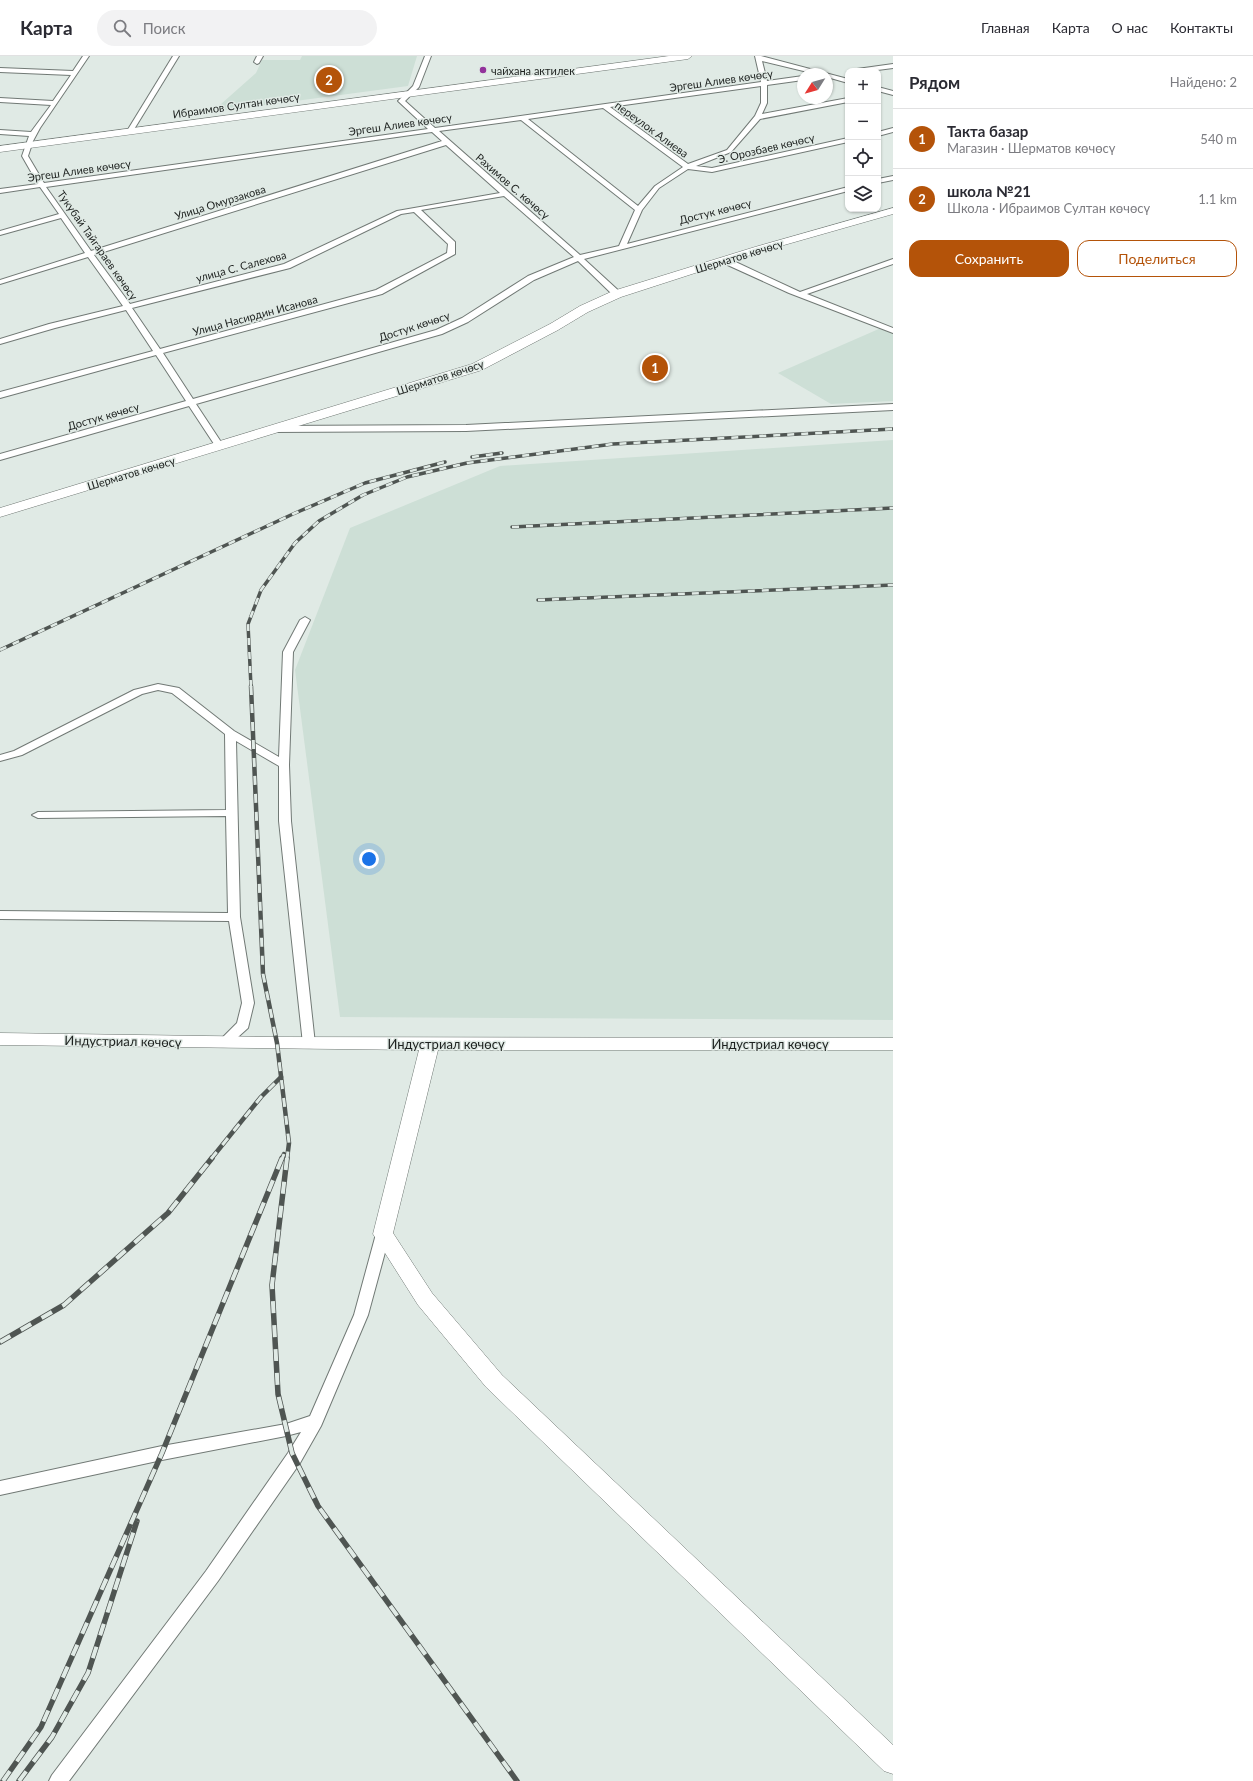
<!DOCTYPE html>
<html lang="ru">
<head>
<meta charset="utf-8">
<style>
	body { margin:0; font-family:Lato,sans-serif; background:#f2f2f3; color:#2b2b33 }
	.controls { position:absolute; right:12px; top:12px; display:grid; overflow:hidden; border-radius:8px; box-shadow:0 1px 3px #0004 }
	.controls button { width:36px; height:36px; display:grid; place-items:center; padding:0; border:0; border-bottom:1px solid #e1e1e2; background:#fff; color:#2b2b33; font:20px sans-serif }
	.compass { position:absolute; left:797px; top:12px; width:36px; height:36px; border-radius:50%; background:#fff; box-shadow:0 1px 3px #0004; rotate:233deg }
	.you { position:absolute; left:369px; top:803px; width:14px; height:14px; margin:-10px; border:3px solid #fff; border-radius:50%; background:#1a73e8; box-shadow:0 0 0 6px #1a73e833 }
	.badge { display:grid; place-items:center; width:26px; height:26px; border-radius:50%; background:#b45309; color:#fff; font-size:13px; font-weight:700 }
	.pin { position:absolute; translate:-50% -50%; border:2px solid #fff; box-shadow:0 1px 4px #0006 }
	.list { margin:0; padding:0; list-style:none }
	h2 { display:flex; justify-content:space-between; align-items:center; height:52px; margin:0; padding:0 16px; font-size:17px }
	h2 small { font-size:13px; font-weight:400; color:#7c7c81 }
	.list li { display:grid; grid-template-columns:26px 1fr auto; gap:12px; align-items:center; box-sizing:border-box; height:60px; padding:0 16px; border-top:1px solid #e1e1e2 }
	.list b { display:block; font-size:15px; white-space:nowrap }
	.list p { margin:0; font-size:13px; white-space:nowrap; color:#7c7c81 }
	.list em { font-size:13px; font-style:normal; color:#7c7c81 }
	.actions { display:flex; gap:8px; padding:12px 16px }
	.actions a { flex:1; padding:9px 0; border:1px solid #b45309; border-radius:12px; text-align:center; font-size:14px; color:#b45309 }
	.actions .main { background:#b45309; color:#fff }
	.icon { flex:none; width:22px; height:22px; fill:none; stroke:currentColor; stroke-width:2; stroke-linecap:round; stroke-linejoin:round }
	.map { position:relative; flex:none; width:893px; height:1725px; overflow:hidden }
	header { display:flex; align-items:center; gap:24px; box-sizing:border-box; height:56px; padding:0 20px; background:#fff; border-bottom:1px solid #e1e1e2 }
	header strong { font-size:19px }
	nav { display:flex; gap:22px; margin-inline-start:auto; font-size:14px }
	.search { width:280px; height:36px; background:#f2f2f3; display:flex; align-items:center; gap:10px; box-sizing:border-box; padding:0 14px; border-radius:22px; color:#7c7c81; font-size:15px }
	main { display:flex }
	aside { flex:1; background:#fff }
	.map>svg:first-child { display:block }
</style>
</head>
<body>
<header>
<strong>Карта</strong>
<div class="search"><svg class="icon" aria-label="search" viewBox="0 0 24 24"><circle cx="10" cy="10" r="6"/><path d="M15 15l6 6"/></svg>Поиск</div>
<nav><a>Главная</a><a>Карта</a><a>О нас</a><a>Контакты</a></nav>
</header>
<main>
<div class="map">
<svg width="893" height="1725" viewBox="0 0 893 1725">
	<rect width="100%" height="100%" fill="#e0eae5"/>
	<g fill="#cddfd6">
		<polygon points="302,0 417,0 408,30 212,56 256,17 262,4 300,4"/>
		<polygon points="881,272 893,277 893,345 831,348 778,317"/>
		<polygon points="893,384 893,964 340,961 295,614 350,472 500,410"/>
	</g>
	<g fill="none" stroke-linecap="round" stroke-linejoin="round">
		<g stroke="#717975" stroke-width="2">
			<g id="street">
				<path d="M83 0H89L40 72 33 85 28 100 44 127 428 73 398 45 413 30 425 0H431L419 31 405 45 435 72 761 26 755 0H761L848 23V27L827 21V18H816L762 5 767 25 803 20V24L767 29V47L762 58 848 42V46L760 63 731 96 696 110 712 112 848 82V86L712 116 688 113 659 132 642 154 627 188 848 131V135L584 203 620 236V240H614L578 205 534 224 468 266 442 278 196 348 223 389 222 391H216L189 350 0 404V398L186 345 156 299 0 342V336L153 295 126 254 55 272 0 288V283L49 268 123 250 88 201 0 228V224L85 197 61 162 0 179V175L59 158 40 131 0 137V133L38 128 22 100 29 80 0 78V74L31 76 51 49 0 46V42L53 45 71 19 0 16V12L73 15ZM761 30V47L755 60 727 94 688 108 610 51ZM603 52 683 111 655 130 638 150 528 63ZM521 64 635 154 619 190 580 199 439 75ZM432 76 442 85 91 195 46 131ZM446 89 500 137 397 155 284 208 130 248 94 199ZM504 140 574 201 528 220 462 262 436 274 193 343 163 297 382 238 455 198V186L421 154ZM414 156 448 188 447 197 376 234 160 293 132 252 290 212 401 158Z"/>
				<polygon points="173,0 179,0 133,75 128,76 127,75"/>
				<polygon points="257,0 263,0 259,7 257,8 254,6"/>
				<polygon points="893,8 893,12 870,15 854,15 857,13"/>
				<polygon points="878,31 893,35 893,39 878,35"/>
				<polygon points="893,72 893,76 878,80 878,76"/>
				<polygon points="893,120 893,124 878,127 878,123"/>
				<polygon points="721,202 727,202 800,236 893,203 893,208 807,238 893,272 893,277 789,237 721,206"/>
				<polygon points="893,348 893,354 466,375 273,376 269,373 273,370 466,369"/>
				<polygon points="305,561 310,564 293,596 289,709 291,765 315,988 314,991 309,992 304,991 303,988 279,765 279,710 236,685 240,861 254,947 248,972 228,990 223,991 218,990 217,987 237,967 242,947 229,865 0,863 0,855 228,857 226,760 38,762 32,759 38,756 226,754 225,678 172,637 158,634 142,638 22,699 0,705 0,699 14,695 134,634 158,628 179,632 234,675 279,701 283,596 300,564"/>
				<polygon points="383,1173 388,1174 390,1178 368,1259 321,1370 300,1407 218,1525 69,1725 49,1725 52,1719 206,1515 288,1397 301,1376 286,1380 162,1404 0,1439 0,1425 162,1390 286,1368 310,1360 354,1259 376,1178 378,1174"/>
			</g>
		</g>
		<g stroke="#717975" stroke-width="1">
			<g id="secondary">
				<polygon points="669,0 692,0 688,3 0,96 0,90"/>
				<polygon points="0,977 277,981 893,982 893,994 438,994 393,1177 432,1237 502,1319 893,1689 893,1718 884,1715 486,1331 418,1249 373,1178 419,994 0,989"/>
			</g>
		</g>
		<g stroke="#717975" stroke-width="1">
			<polygon id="primary" points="893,152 893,158 763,195 621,241 588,256 558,274 482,314 0,461 0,452 472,308 550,268 580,250 613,235 755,191"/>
		</g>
		<use href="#street" fill="#fff" fill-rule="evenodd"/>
		<use href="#secondary" fill="#fff" fill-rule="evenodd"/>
		<use href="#primary" fill="#fff" fill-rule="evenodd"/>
		<g stroke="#4f5552" stroke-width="3.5">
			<g id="rail-far2">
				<polyline points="472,401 502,397"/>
				<polyline points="512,471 893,452"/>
				<polyline points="538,544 893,529"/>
				<polyline points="0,594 293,458 365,427 445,406"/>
				<polyline points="251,631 248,568 261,534 295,487 319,465 363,439 407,421 467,407 613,388 893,373"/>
			</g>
		</g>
		<g stroke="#4f5552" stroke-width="4.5">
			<g id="rail-far1">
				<polyline points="251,630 263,918 277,987 289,1087 287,1103"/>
				<polyline points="211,1103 261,1041 281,1021"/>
				<polyline points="282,1103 284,1098"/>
			</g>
		</g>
		<g stroke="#4f5552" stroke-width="5.5">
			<g id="rail">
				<polyline points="287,1102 272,1229 278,1338 292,1397 318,1450 517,1725"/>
				<polyline points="0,1286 64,1249 168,1157 212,1102"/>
				<polyline points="3,1725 41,1671 162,1397 282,1102"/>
				<polyline points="19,1725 52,1681 88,1617 137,1465"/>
			</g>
		</g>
		<use href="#rail-far2" stroke="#e0eae5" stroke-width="2.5" stroke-dasharray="7" stroke-linecap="butt"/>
		<use href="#rail-far1" stroke="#e0eae5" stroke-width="3" stroke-dasharray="9" stroke-linecap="butt"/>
		<use href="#rail" stroke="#e0eae5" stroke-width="4" stroke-dasharray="12" stroke-linecap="butt"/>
	</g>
	<circle fill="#92329b" stroke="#e0eae5" stroke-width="1.5" cx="483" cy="14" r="4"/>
	<g text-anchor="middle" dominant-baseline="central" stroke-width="3" stroke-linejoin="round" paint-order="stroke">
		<g font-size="11" fill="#1d211f" stroke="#e0eae5" text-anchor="start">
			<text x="491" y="14">чайхана актилек</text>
		</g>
		<g font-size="11" fill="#1d211f" stroke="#e0eae5">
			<text transform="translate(721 24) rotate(-8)">Эргеш Алиев көчөсү</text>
			<text transform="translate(236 49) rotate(-8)">Ибраимов Султан көчөсү</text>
			<text transform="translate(400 68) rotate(-8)">Эргеш Алиев көчөсү</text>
			<text transform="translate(652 73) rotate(36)">переулок Алиева</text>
			<text transform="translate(766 92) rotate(-13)">Э. Орозбаев көчөсү</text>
			<text transform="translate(79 114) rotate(-8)">Эргеш Алиев көчөсү</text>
			<text transform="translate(513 130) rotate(41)">Рахимов С. көчөсү</text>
			<text transform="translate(220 146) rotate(-17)">Улица Омурзакова</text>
			<text transform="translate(715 155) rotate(-14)">Достук көчөсү</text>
			<text transform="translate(98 189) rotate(55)">Тукубай Тайгараев көчөсү</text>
			<text transform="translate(739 200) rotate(-17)">Шерматов көчөсү</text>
			<text transform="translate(241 210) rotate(-15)">улица С. Салехова</text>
			<text transform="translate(255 259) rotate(-15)">Улица Насирдин Исанова</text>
			<text transform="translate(414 270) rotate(-18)">Достук көчөсү</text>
			<text transform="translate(440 321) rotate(-18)">Шерматов көчөсү</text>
			<text transform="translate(103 360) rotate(-16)">Достук көчөсү</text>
			<text transform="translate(131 417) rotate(-17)">Шерматов көчөсү</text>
		</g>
		<g font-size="13" fill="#1d211f" stroke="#e0eae5">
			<text transform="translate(123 985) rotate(1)">Индустриал көчөсү</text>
			<text x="446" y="988">Индустриал көчөсү</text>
			<text x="770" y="988">Индустриал көчөсү</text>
		</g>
	</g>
</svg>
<div class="controls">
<button>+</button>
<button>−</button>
<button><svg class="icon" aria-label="locate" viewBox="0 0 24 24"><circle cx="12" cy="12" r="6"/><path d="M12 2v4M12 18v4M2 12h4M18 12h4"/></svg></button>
<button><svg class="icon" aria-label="layers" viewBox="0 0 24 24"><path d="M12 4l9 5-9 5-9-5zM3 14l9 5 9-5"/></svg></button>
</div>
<svg class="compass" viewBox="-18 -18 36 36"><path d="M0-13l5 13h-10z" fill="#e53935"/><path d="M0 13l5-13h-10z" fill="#7c7c81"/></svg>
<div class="you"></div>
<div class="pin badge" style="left:655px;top:312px">1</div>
<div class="pin badge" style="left:329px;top:24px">2</div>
</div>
<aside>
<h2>Рядом<small>Найдено: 2</small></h2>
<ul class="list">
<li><span class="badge">1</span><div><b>Такта базар</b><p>Магазин · Шерматов көчөсү</p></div><em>540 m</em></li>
<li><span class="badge">2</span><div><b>школа №21</b><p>Школа · Ибраимов Султан көчөсү</p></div><em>1.1 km</em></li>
</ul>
<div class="actions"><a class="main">Сохранить</a><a>Поделиться</a></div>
</aside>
</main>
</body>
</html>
